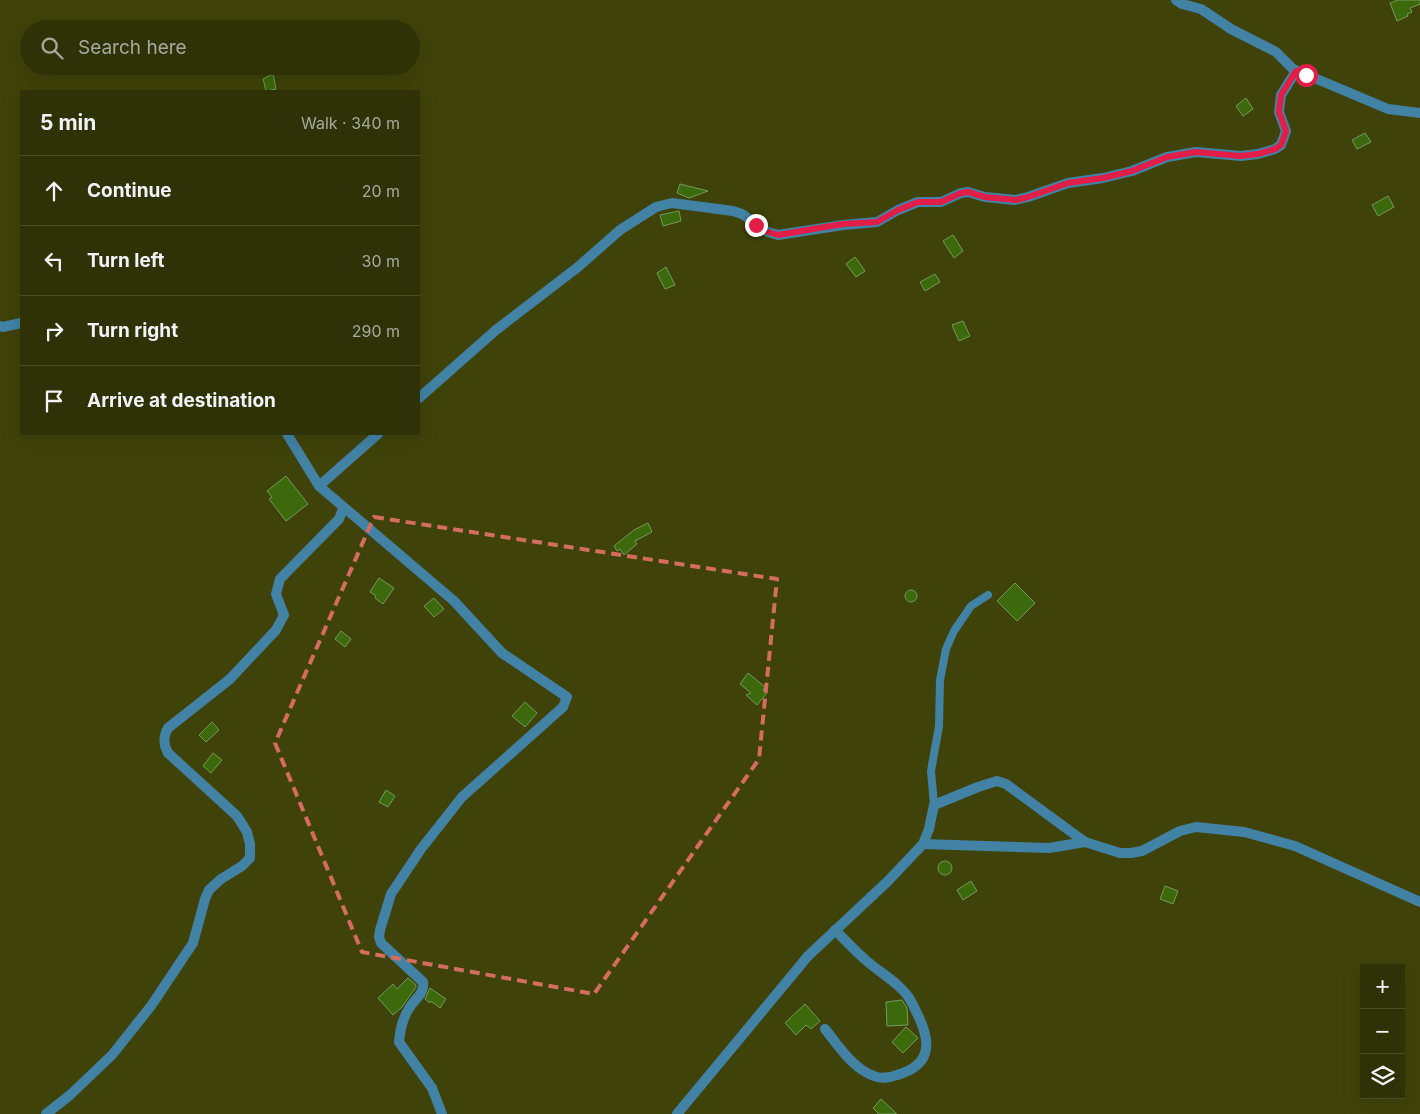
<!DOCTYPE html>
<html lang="en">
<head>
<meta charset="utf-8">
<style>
	body { margin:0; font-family:Inter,sans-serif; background:#373a11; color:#f1f3f6 }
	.controls { position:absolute; right:15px; bottom:15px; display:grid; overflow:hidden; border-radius:0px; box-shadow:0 5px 20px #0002 }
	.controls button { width:45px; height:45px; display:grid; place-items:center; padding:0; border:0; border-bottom:1px solid #4a4d28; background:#2f3207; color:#f1f3f6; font:25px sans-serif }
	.stop { position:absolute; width:15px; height:15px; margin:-11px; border:4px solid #e11d48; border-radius:50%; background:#fff }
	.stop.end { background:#e11d48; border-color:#fff; box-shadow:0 1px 5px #0008 }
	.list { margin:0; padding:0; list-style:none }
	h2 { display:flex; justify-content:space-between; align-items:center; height:65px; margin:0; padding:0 20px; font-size:21px }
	h2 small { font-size:16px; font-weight:400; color:#a7aa9b }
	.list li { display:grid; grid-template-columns:32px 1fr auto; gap:15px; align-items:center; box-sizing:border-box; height:70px; padding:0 20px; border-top:1px solid #4a4d28 }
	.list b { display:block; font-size:19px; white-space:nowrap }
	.list em { font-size:16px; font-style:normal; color:#a7aa9b }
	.icon { flex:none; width:28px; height:28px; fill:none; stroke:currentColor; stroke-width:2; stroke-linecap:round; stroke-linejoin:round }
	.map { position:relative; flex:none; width:1420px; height:1114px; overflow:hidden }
	.search { position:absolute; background:#2f3207; box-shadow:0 5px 20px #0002; left:20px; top:20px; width:400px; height:55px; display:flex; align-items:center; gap:12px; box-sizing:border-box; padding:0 18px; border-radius:28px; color:#a7aa9b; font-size:19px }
	.panel { position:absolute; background:#2f3207; box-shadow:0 5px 20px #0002; left:20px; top:90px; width:400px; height:345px; border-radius:0px }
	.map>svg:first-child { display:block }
</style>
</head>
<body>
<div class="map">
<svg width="1420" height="1114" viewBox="0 0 1420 1114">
	<rect width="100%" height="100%" fill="#3f4309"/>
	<g fill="#3b690c" stroke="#759a5d">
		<polygon points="1398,0 1420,0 1420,4 1410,8 1412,12 1407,14 1408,16 1397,21 1390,3"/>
		<polygon points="273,74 276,89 266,91 263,79"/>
		<polygon points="1246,98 1253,109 1243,116 1236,106"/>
		<polygon points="1365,133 1371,142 1357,149 1352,140"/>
		<polygon points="680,184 708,191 689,198 677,193"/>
		<polygon points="1388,196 1394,207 1378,216 1372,205"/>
		<polygon points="679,211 681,221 663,226 660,215"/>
		<polygon points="953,235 963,251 954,258 943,241"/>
		<polygon points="855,257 865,271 856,277 846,264"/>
		<polygon points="666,267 675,285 665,289 657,273"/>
		<polygon points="935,274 940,282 925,291 920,282"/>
		<polygon points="963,321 970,336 959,341 952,325"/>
		<polygon points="286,476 308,504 286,521 269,499 272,497 267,491"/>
		<polygon points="648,523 652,532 635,541 637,544 624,555 620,549 617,551 614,546 634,530"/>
		<polygon points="379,578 394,588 383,604 375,598 376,596 370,592"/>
		<polygon points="1015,583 1035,603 1017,621 997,601"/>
		<circle cx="911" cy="596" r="6"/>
		<polygon points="434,598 444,609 434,617 424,606"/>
		<polygon points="341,631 351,639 345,647 335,639"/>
		<polygon points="748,673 765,687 763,690 767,693 757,705 746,695 751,693 740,684"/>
		<polygon points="525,702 537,713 525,727 512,716"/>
		<polygon points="212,722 219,730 206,742 199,735"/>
		<polygon points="213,753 222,760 211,773 203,766"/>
		<polygon points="386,790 395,796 388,807 379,802"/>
		<circle cx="945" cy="868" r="7"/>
		<polygon points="971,881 977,891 963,900 957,890"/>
		<polygon points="1165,886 1178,891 1173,904 1160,899"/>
		<polygon points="408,978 416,985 416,987 402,1007 393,1015 378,998 393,984 397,989"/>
		<polygon points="430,988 446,999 440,1008 431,1001 430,1003 425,999"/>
		<polygon points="902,1000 907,1008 908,1025 887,1026 886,1002"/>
		<polygon points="805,1004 820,1021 811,1029 806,1025 796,1035 785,1023"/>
		<polygon points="906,1027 918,1038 903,1053 892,1042"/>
		<polygon points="881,1099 897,1114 879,1114 873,1108"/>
	</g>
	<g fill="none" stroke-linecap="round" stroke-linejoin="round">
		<polyline stroke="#4283a5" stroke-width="8" points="934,805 931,771 939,726 940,680 946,649 954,631 971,606 988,595"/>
		<g stroke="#4283a5" stroke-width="10">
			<polyline points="1176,0 1182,4 1201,9 1231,29 1276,52 1293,69 1388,109 1420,113"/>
			<polyline points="0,326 3,327 21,323"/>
			<polyline points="419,398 496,330 578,267 620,230 656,207 672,203 733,211 742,214 768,232 778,235 843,225 877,222 898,210 918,202 941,202 961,193 968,192 985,197 1015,200 1028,197 1068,183 1103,178 1132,171 1167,157 1196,152 1241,156 1258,154 1275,149 1281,145 1286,131 1279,112 1281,95 1296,71"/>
			<path d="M287 434 319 486 454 601 502 653 567 697 563 707 462 797 421 849 391 894 380 930 379 937 381 943 423 982C425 993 415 999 410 1007 403 1017 400 1030 399 1042L432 1088 442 1114"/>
			<polyline points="319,486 378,434"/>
			<polyline points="923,844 1049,848 1085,842"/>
			<path d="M825 1029C838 1045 853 1069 874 1076 883 1080 894 1076 903 1073 940 1059 925 1029 912 1003 904 986 882 974 868 962 856 952 846 941 835 930"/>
			<path d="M46 1114 70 1095 112 1055 151 1006 193 943 205 899 209 890 221 879 242 866 250 858V844L247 832 237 816 168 753C163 744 163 737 168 728L230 679 276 630 284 615 276 594 280 579 339 519 343 509"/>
			<polyline points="677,1114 808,956 888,881 923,844 929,829 934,805 978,787 997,781 1006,784 1085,842 1120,853 1131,853 1142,851 1180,831 1196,827 1244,832 1295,846 1420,902"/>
		</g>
	</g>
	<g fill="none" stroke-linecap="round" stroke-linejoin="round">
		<polyline stroke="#e11d48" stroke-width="6" points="756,225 768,232 778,235 843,224 877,222 898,210 918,202 941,202 961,193 968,192 985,197 1016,200 1028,197 1068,183 1103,178 1132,171 1167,157 1196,152 1240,156 1258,154 1275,149 1281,145 1286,131 1279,112 1281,95 1296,71 1306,75"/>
	</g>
	<path fill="none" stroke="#d46d5f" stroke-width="4" stroke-dasharray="10 6" stroke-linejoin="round" d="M374 517 777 579 759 759 594 994 362 952 275 743Z"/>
</svg>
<div class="controls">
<button>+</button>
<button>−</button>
<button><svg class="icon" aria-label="layers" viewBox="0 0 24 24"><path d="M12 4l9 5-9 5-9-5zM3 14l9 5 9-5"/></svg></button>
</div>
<div class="stop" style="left:1306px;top:75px"></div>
<div class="stop end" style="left:756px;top:225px"></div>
<div class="search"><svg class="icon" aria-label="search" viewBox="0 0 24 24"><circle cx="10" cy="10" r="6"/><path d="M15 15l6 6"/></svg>Search here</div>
<section class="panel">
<h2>5 min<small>Walk · 340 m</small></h2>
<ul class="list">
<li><svg class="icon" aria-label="ahead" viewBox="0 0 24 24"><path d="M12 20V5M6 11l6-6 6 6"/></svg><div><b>Continue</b></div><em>20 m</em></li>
<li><svg class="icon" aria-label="left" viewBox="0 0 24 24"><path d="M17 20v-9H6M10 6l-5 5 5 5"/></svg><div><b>Turn left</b></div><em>30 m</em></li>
<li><svg class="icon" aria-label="right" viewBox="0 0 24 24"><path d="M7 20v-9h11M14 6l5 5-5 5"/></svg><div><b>Turn right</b></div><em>290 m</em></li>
<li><svg class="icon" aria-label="arrive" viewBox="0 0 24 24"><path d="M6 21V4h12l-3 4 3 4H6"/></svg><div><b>Arrive at destination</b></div></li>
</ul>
</section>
</div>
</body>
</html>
